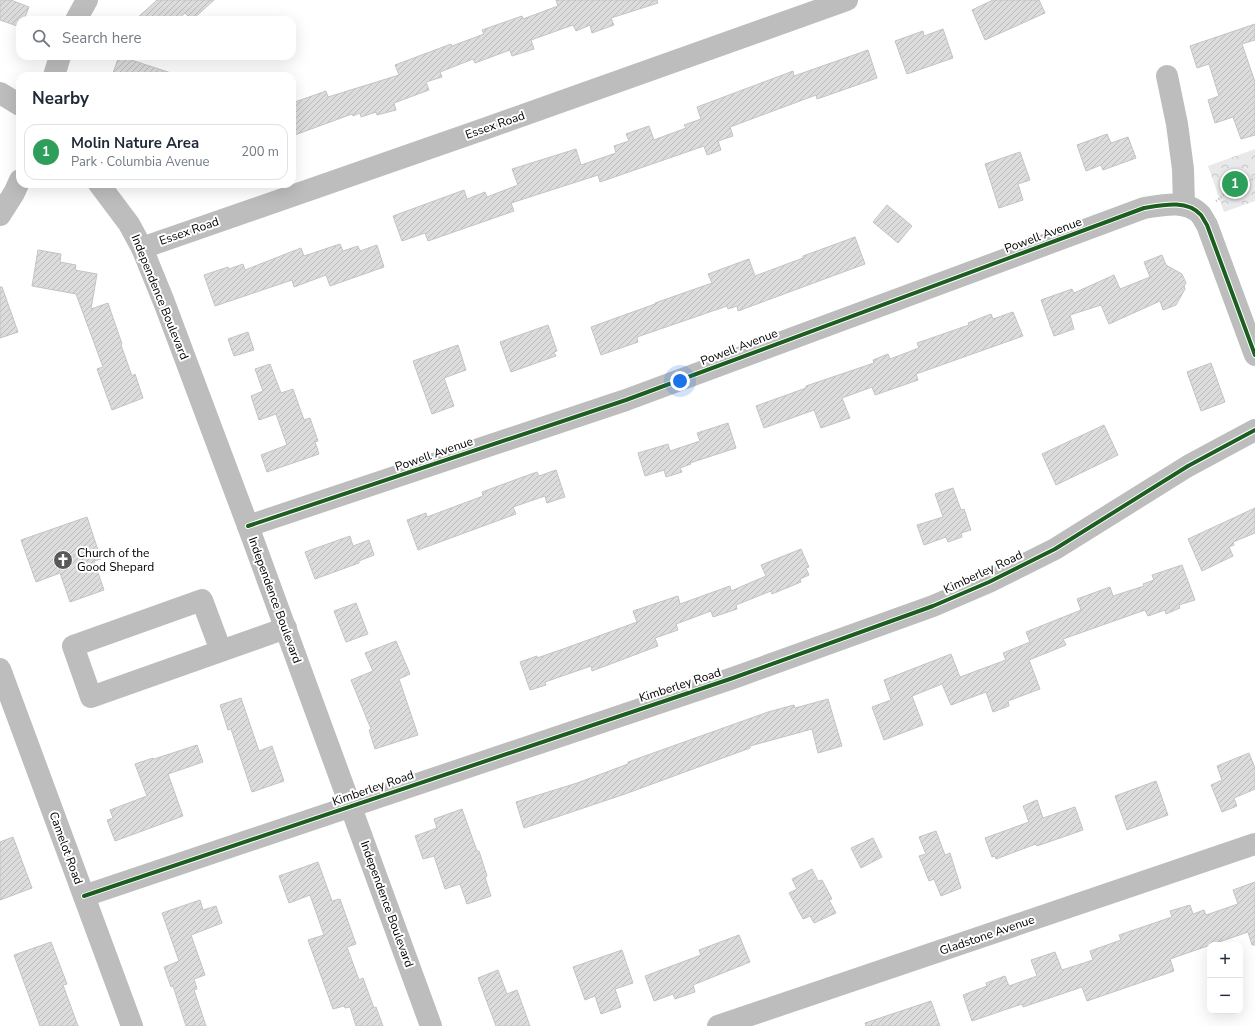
<!DOCTYPE html>
<html lang="en">
<head>
<meta charset="utf-8">
<style>
	body { margin:0; font-family:"Nunito Sans",sans-serif; background:#f2f2f3; color:#1f2937 }
	.controls { position:absolute; right:12px; bottom:12px; display:grid; overflow:hidden; border-radius:8px; box-shadow:0 4px 16px #0002 }
	.controls button { width:36px; height:36px; display:grid; place-items:center; padding:0; border:0; border-bottom:1px solid #e0e1e3; background:#fff; color:#1f2937; font:20px sans-serif }
	.you { position:absolute; left:680px; top:381px; width:14px; height:14px; margin:-10px; border:3px solid #fff; border-radius:50%; background:#1a73e8; box-shadow:0 0 0 6px #1a73e833 }
	.badge { display:grid; place-items:center; width:26px; height:26px; border-radius:50%; background:#d93025; color:#fff; font-size:13px; font-weight:700 }
	.pin { position:absolute; translate:-50% -50%; border:2px solid #fff; box-shadow:0 1px 4px #0006 }
	.list { margin:0; padding:0; list-style:none }
	h2 { display:flex; justify-content:space-between; align-items:center; height:52px; margin:0; padding:0 16px; font-size:17px }
	h2 small { font-size:13px; font-weight:400; color:#747a83 }
	.list li { display:grid; grid-template-columns:26px 1fr auto; gap:12px; align-items:center; box-sizing:border-box; height:56px; margin:0 8px 8px; padding:0 8px; border:1px solid #e0e1e3; border-radius:12px }
	.list b { display:block; font-size:15px; white-space:nowrap }
	.list p { margin:0; font-size:13px; white-space:nowrap; color:#747a83 }
	.list em { font-size:13px; font-style:normal; color:#747a83 }
	.icon { flex:none; width:22px; height:22px; fill:none; stroke:currentColor; stroke-width:2; stroke-linecap:round; stroke-linejoin:round }
	.map { position:relative; flex:none; width:1255px; height:1026px; overflow:hidden }
	.search { position:absolute; background:#fff; box-shadow:0 4px 16px #0002; left:16px; top:16px; width:280px; height:44px; display:flex; align-items:center; gap:10px; box-sizing:border-box; padding:0 14px; border-radius:12px; color:#747a83; font-size:15px }
	.panel { position:absolute; background:#fff; box-shadow:0 4px 16px #0002; left:16px; top:72px; width:280px; height:116px; border-radius:12px }
	.map>svg:first-child { display:block }
</style>
</head>
<body>
<div class="map">
<svg width="1255" height="1026" viewBox="0 0 1255 1026">
	<defs>
		<pattern id="park-crowns" width="20" height="18" patternUnits="userSpaceOnUse"><rect width="20" height="18" fill="#e9e9e9"/><path d="M2 6a3 3 0 1 1 6 0M12 15a3 3 0 1 1 6 0" fill="none" stroke="#c6c6c6"/></pattern>
		<pattern id="building-hatch" width="6" height="6" patternUnits="userSpaceOnUse"><rect width="6" height="6" fill="#dcdcdc"/><path d="M-1 1l2-2M0 6l6-6M5 7l2-2" fill="none" stroke="#bbb"/></pattern>
	</defs>
	<rect width="100%" height="100%" fill="#fff"/>
	<polygon fill="url(#park-crowns)" points="1255,149 1255,201 1224,212 1208,166"/>
	<g fill="url(#building-hatch)" stroke="#c4c4c4">
		<polygon points="0,0 11,0 29,7 24,20 20,20 20,27 0,20"/>
		<polygon points="157,0 214,0 192,20 185,13 177,20 135,20"/>
		<polygon points="556,0 657,0 658,3 611,18 614,25 592,33 590,25 576,31 573,25 531,40 534,49 512,56 510,50 475,63 473,59 440,72 442,77 426,82 429,90 394,103 396,110 377,115 376,112 361,117 360,113 353,116 352,114 292,136 292,103 326,91 328,97 399,75 395,65 451,44 452,46 484,34 482,30 522,16 523,19 558,6"/>
		<polygon points="993,0 1039,0 1045,13 985,40 972,10"/>
		<polygon points="1255,24 1255,40 1242,44 1255,82 1255,135 1241,139 1233,117 1215,123 1208,100 1219,96 1209,64 1197,68 1190,46"/>
		<polygon points="943,29 953,58 907,74 895,41 923,31 924,36"/>
		<polygon points="868,50 877,78 817,99 816,95 730,127 733,136 718,141 721,150 707,155 704,146 600,182 598,175 511,203 514,211 428,241 425,233 402,241 393,216 464,190 467,199 485,192 487,197 518,185 512,169 576,149 581,165 616,153 614,146 629,141 626,134 649,126 654,140 686,128 684,125 701,119 697,107 793,71 794,76"/>
		<polygon points="119,56 171,73 171,76 112,76"/>
		<polygon points="1107,134 1111,143 1128,137 1136,158 1103,170 1101,165 1086,171 1077,145"/>
		<polygon points="1020,152 1030,180 1018,184 1023,200 999,208 985,164"/>
		<polygon points="887,205 912,226 898,243 873,222"/>
		<polygon points="855,237 865,264 738,311 737,306 728,309 727,306 637,337 638,342 601,355 591,327 655,304 655,303 712,283 708,274 749,259 755,276 803,258 803,256"/>
		<polygon points="340,244 343,251 358,246 360,251 377,245 384,267 330,286 326,275 294,287 292,280 215,306 204,275 228,267 229,269 243,264 245,270 301,248 304,256"/>
		<polygon points="38,250 61,254 60,262 76,265 75,270 97,274 91,309 108,303 122,344 121,345 132,376 135,374 143,398 112,410 97,369 103,367 76,294 32,286"/>
		<polygon points="1162,255 1166,265 1182,274 1186,283 1184,286 1185,289 1176,305 1163,310 1160,301 1109,324 1101,305 1070,315 1074,329 1054,336 1041,300 1072,289 1074,293 1114,275 1120,289 1150,277 1144,262"/>
		<polygon points="0,287 2,287 18,332 0,338"/>
		<polygon points="1013,312 1023,336 916,374 918,380 875,395 872,387 842,398 850,418 821,428 814,410 764,428 756,406 806,388 806,386 874,363 873,360 888,354 890,359 919,348 917,343 969,325 968,323 991,314 993,319"/>
		<polygon points="548,325 557,351 554,352 556,356 511,372 500,342"/>
		<polygon points="248,332 254,350 234,356 228,339"/>
		<polygon points="458,345 466,370 444,378 454,406 432,414 413,361"/>
		<polygon points="1211,363 1225,402 1201,411 1187,372"/>
		<polygon points="270,364 281,393 293,389 304,420 310,418 318,441 315,442 319,454 267,472 261,455 287,445 276,414 259,420 251,396 263,391 255,369"/>
		<polygon points="728,423 736,448 690,463 691,464 680,468 682,472 666,477 664,470 645,476 638,453 668,444 670,451 700,441 697,433"/>
		<polygon points="1104,425 1118,455 1056,485 1042,454"/>
		<polygon points="556,470 565,497 547,503 545,496 513,507 516,514 418,550 407,520 426,513 427,517 483,496 482,492 520,478 537,472 539,476"/>
		<polygon points="953,488 961,510 964,509 971,530 961,533 962,537 948,542 946,537 924,545 917,525 943,517 935,494"/>
		<polygon points="1255,508 1255,533 1233,542 1234,545 1229,547 1233,556 1202,571 1188,539"/>
		<polygon points="87,517 101,559 94,561 104,590 70,602 60,573 36,582 21,540"/>
		<polygon points="350,536 353,546 369,540 374,555 359,561 359,563 315,579 305,552"/>
		<polygon points="801,549 809,567 806,568 809,575 800,579 801,582 772,594 771,591 736,605 737,609 713,617 711,611 676,624 678,630 655,638 658,646 592,671 591,666 545,682 546,685 530,690 520,662 537,656 537,658 566,648 637,622 633,611 678,596 680,604 730,586 731,591 766,576 761,565"/>
		<polygon points="1182,565 1195,600 1179,605 1180,608 1166,614 1165,610 1148,616 1145,610 1063,639 1066,645 1029,660 1040,689 1008,701 1009,706 993,712 986,692 951,705 942,684 912,696 923,725 884,740 872,707 891,700 884,680 951,654 960,677 1006,660 1003,653 1030,642 1026,632 1081,610 1077,599 1110,587 1113,596 1144,586 1143,584 1154,580 1152,575"/>
		<polygon points="356,603 368,634 346,642 334,611"/>
		<polygon points="396,641 410,674 399,679 418,735 375,749 369,730 371,729 351,680 373,671 365,653"/>
		<polygon points="241,698 259,751 272,746 284,781 252,792 231,729 228,730 220,705"/>
		<polygon points="828,699 842,746 818,753 812,729 750,746 750,748 625,794 524,828 516,802 577,783 628,764 628,762 768,712 794,705 795,708"/>
		<polygon points="197,745 203,762 168,774 183,816 115,841 107,820 113,818 110,810 147,796 135,764 153,758 154,759"/>
		<polygon points="1249,753 1255,768 1255,789 1234,798 1237,806 1222,812 1211,785 1222,780 1217,766"/>
		<polygon points="1156,781 1168,815 1127,830 1115,796"/>
		<polygon points="1037,800 1043,818 1075,807 1083,830 1037,846 1036,844 996,859 995,856 992,857 985,838 1029,822 1023,806"/>
		<polygon points="462,809 477,851 479,851 487,876 485,877 491,896 467,904 460,884 445,889 434,856 423,859 415,836 437,828 434,819"/>
		<polygon points="936,831 945,855 950,853 961,888 941,896 934,879 929,881 919,856 926,854 919,837"/>
		<polygon points="13,837 32,888 0,900 0,842"/>
		<polygon points="873,838 882,857 861,868 851,848"/>
		<polygon points="318,862 332,901 340,899 356,944 347,947 359,980 363,978 374,1008 376,1007 383,1026 356,1026 350,1007 345,1008 344,1006 333,1009 308,940 324,935 310,895 289,903 279,876"/>
		<polygon points="812,869 818,881 822,880 832,899 829,900 836,913 814,923 810,916 803,919 789,893 797,889 792,879"/>
		<polygon points="1255,882 1255,945 1252,945 1248,932 1170,959 1174,971 1087,1001 1082,987 1023,1007 1022,1004 972,1021 963,995 987,986 986,983 1005,976 1009,986 1037,976 1031,960 1055,952 1062,970 1093,960 1090,951 1121,940 1119,935 1172,917 1170,911 1190,905 1193,914 1204,910 1206,915 1238,904 1233,890"/>
		<polygon points="200,900 203,910 216,906 222,923 191,935 205,975 194,979 197,989 194,990 206,1026 186,1026 173,986 171,987 164,967 179,961 162,913"/>
		<polygon points="739,935 750,962 693,985 695,992 675,999 673,994 654,1001 645,976 701,955 699,950"/>
		<polygon points="51,942 67,984 63,985 78,1026 40,1026 14,955"/>
		<polygon points="622,950 633,983 615,989 621,1007 601,1014 595,996 585,1000 573,967"/>
		<polygon points="498,970 507,994 517,990 530,1026 496,1026 478,978"/>
		<polygon points="931,1001 940,1026 866,1026 865,1023"/>
	</g>
	<g fill="none" stroke-linecap="round" stroke-linejoin="round">
		<polyline stroke="#b8b8b8" stroke-width="2.5" stroke-dasharray="1 2" stroke-linecap="butt" points="1216,201 1233,188 1255,178"/>
		<g stroke="#bdbdbd" stroke-width="22">
			<polyline points="76,20 87,0"/>
			<polyline points="54,76 60,56"/>
			<polyline points="1167,76 1177,124 1183,169 1184,205"/>
			<polyline points="0,93 20,105"/>
			<polyline points="99,184 129,224 142,248 164,302 248,526 431,1026"/>
			<polyline points="0,215 14,193 20,180"/>
			<polyline points="142,248 484,129 847,0"/>
			<path d="M248 526 626 400 1144 208C1162 205 1187 199 1201 215 1203 218 1205 222 1207 225L1255 355"/>
			<polyline points="221,651 202,600 73,646 91,697 286,628"/>
			<polyline points="0,669 132,1026"/>
			<polyline points="84,896 733,678 933,606 989,582 1055,549 1188,466 1255,430"/>
			<polyline points="718,1026 1255,844"/>
		</g>
		<g stroke="#fff" stroke-width="6">
			<g id="cycleway">
				<path d="M248 526 626 400 1144 208C1162 205 1187 199 1201 215 1203 218 1205 222 1207 225L1255 355"/>
				<polyline points="84,896 733,678 933,606 989,582 1055,549 1188,466 1255,430"/>
			</g>
		</g>
		<use href="#cycleway" stroke="#1b5e20" stroke-width="4"/>
	</g>
	<defs>
		<g id="church-disc" transform="scale(1)"><circle r="9.5" fill="#595959" stroke="#fff"/><path d="M-1.2-6h2.4v3.5h3.3v2.4h-3.3V6h-2.4V-.1h-3.3v-2.4h3.3Z" fill="#fff"/></g>
	</defs>
	<g fill-rule="evenodd">
		<use href="#church-disc" x="63" y="560"/>
	</g>
	<g text-anchor="middle" dominant-baseline="central" stroke-width="4" stroke-linejoin="round" paint-order="stroke">
		<g font-size="12" fill="#000" stroke="#fff">
			<text transform="translate(495 125) rotate(-19)">Essex Road</text>
			<text transform="translate(189 231) rotate(-19)">Essex Road</text>
			<text transform="translate(1043 235) rotate(-20)">Powell Avenue</text>
			<text transform="translate(160 297) rotate(68)">Independence Boulevard</text>
			<text transform="translate(739 347) rotate(-21)">Powell Avenue</text>
			<text transform="translate(434 454) rotate(-19)">Powell Avenue</text>
			<text transform="translate(983 572) rotate(-25)">Kimberley Road</text>
			<text transform="translate(275 600) rotate(70)">Independence Boulevard</text>
			<text transform="translate(680 685) rotate(-18)">Kimberley Road</text>
			<text transform="translate(373 788) rotate(-19)">Kimberley Road</text>
			<text transform="translate(66 848) rotate(70)">Camelot Road</text>
			<text transform="translate(387 904) rotate(70)">Independence Boulevard</text>
			<text transform="translate(987 935) rotate(-19)">Gladstone Avenue</text>
		</g>
		<g font-size="12" fill="#000" stroke="#fff" text-anchor="start">
			<text x="77" y="553">Church of the<tspan x="77" dy="14">Good Shepard</tspan></text>
		</g>
	</g>
</svg>
<div class="controls">
<button>+</button>
<button>−</button>
</div>
<div class="you"></div>
<div class="pin badge" style="left:1235px;top:184px;background:#2e9e5b">1</div>
<div class="search"><svg class="icon" aria-label="search" viewBox="0 0 24 24"><circle cx="10" cy="10" r="6"/><path d="M15 15l6 6"/></svg>Search here</div>
<section class="panel">
<h2>Nearby<small></small></h2>
<ul class="list">
<li><span class="badge" style="background:#2e9e5b">1</span><div><b>Molin Nature Area</b><p>Park · Columbia Avenue</p></div><em>200 m</em></li>
</ul>
</section>
</div>
</body>
</html>
